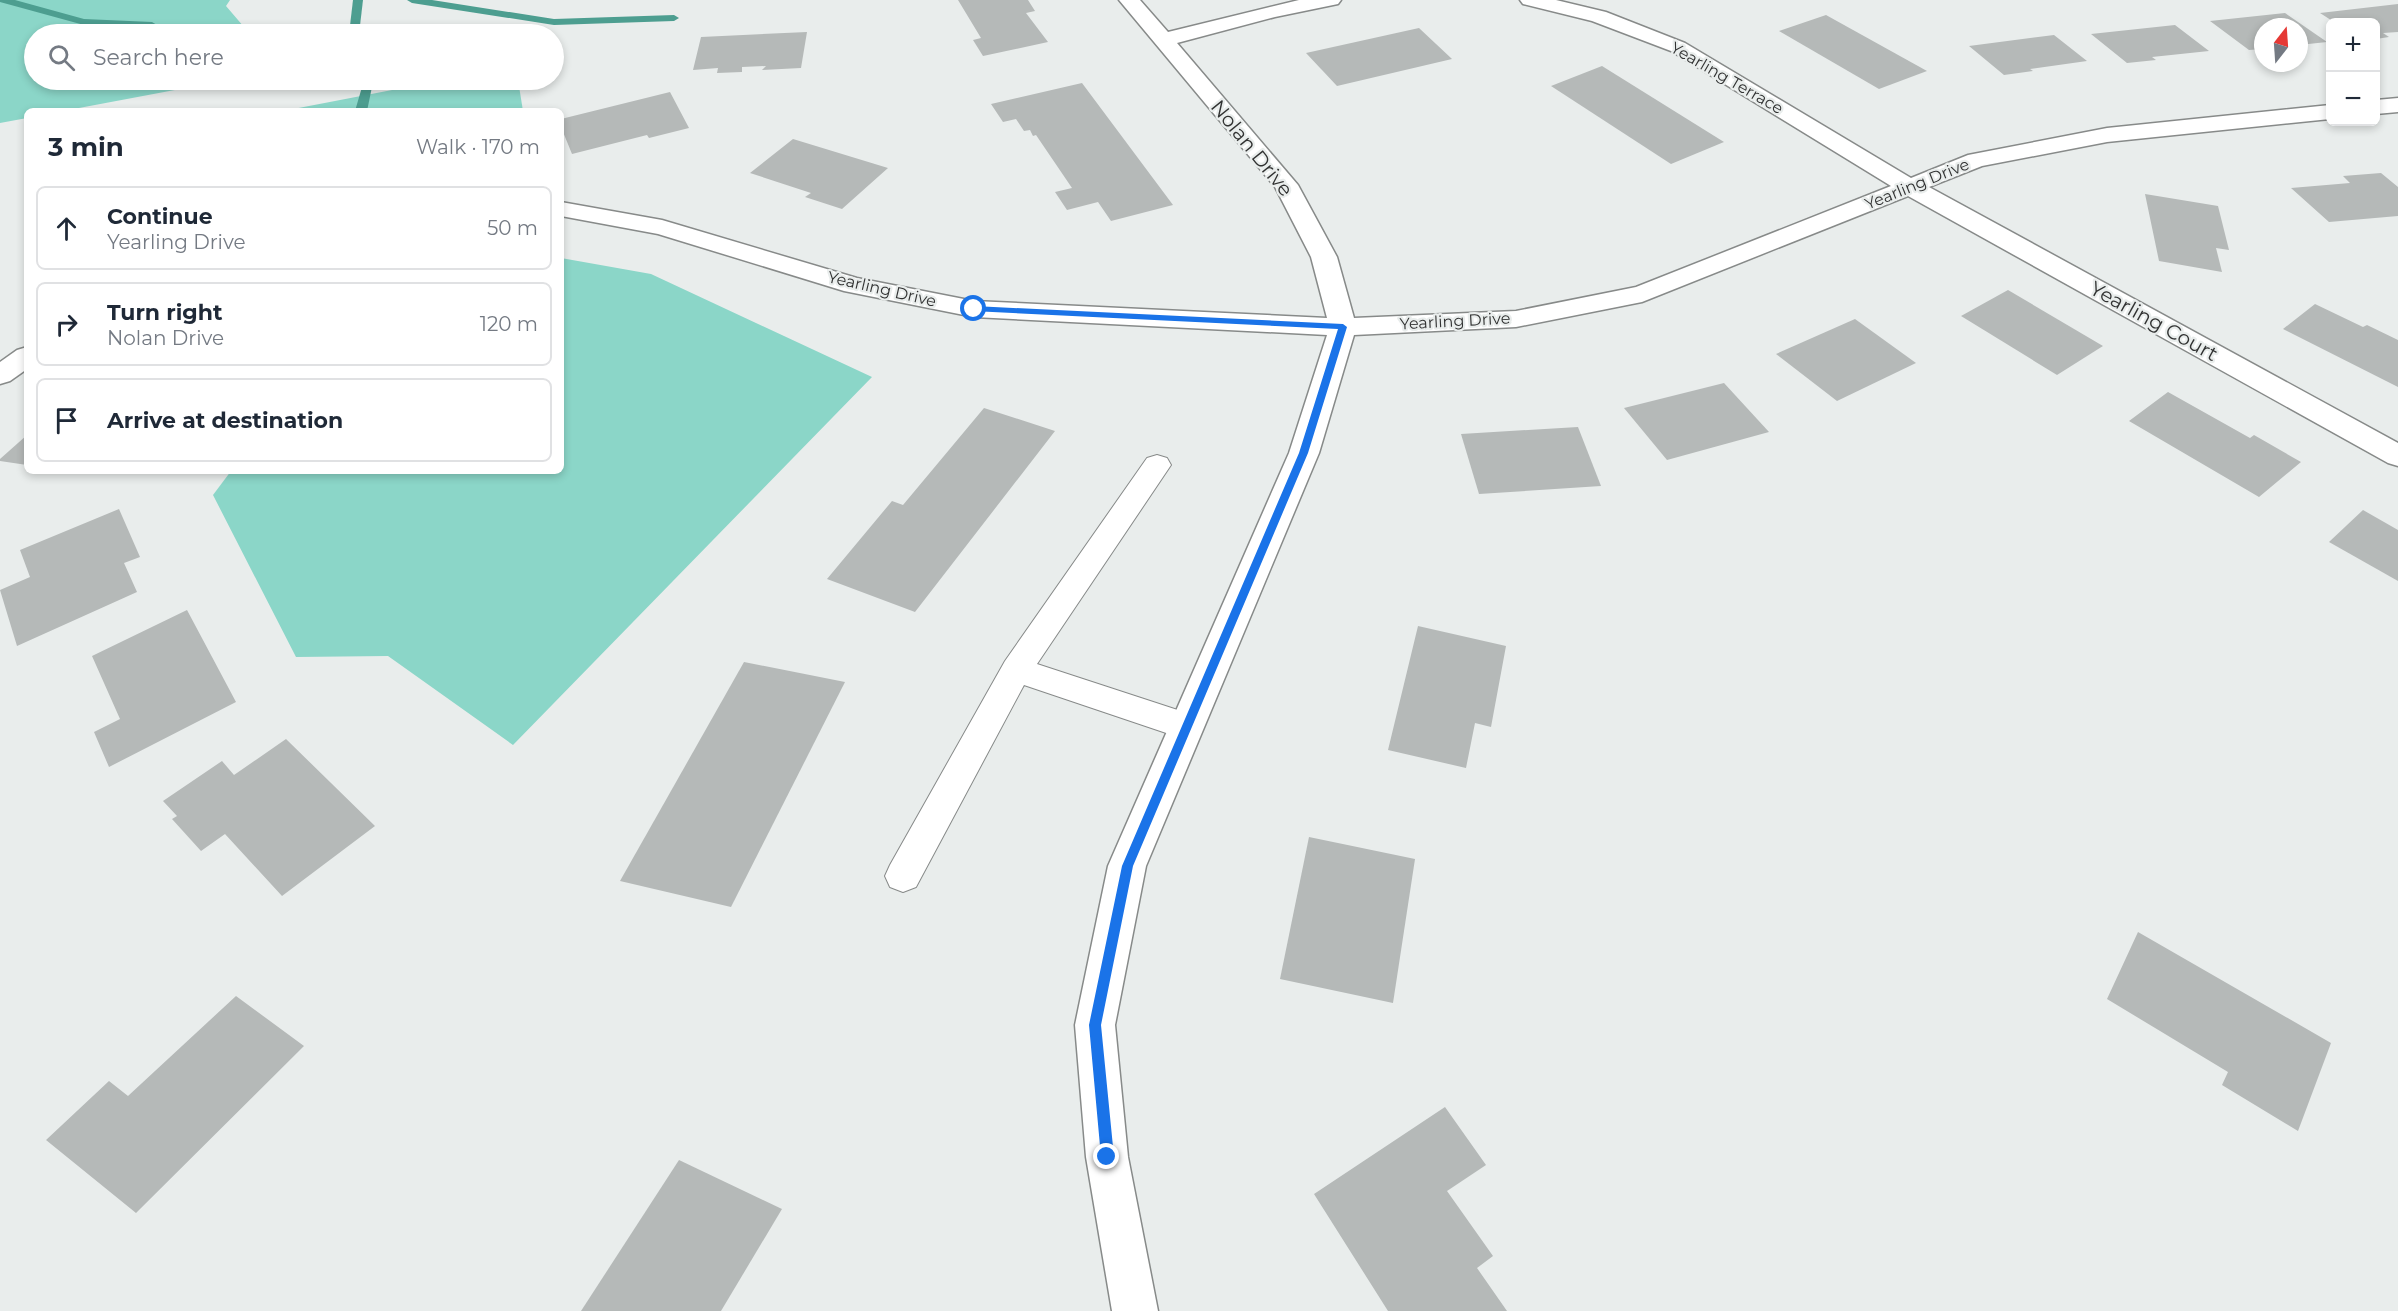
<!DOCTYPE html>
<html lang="en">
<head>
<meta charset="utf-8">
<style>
	body { margin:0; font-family:Montserrat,sans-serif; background:#f6f6f7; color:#1f2937 }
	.controls { position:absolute; right:18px; top:18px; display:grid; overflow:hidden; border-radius:9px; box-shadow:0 3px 9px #0003 }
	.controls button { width:54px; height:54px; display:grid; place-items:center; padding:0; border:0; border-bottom:2px solid #e0e1e3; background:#fff; color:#1f2937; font:30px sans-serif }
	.compass { position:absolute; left:2254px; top:18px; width:54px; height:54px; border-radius:50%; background:#fff; box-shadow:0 3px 9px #0003; rotate:17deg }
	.stop { position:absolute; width:18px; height:18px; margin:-14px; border:4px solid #1a73e8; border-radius:50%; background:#fff }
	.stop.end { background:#1a73e8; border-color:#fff; box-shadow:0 2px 6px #0008 }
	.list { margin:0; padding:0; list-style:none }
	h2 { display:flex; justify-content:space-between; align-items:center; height:78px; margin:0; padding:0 24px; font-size:26px }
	h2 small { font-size:20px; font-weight:400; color:#747a83 }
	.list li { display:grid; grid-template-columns:39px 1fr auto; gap:18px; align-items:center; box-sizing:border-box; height:84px; margin:0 12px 12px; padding:0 12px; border:2px solid #e0e1e3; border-radius:9px }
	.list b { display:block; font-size:22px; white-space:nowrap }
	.list p { margin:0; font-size:20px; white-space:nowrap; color:#747a83 }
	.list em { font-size:20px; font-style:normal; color:#747a83 }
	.icon { flex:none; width:33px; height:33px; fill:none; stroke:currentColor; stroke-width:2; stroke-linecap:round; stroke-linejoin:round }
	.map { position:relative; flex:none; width:2398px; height:1311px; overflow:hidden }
	.search { position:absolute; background:#fff; box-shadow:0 3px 9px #0003; left:24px; top:24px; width:540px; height:66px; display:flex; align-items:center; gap:15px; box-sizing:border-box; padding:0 21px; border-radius:33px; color:#747a83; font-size:22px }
	.panel { position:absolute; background:#fff; box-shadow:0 3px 9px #0003; left:24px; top:108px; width:540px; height:366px; border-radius:9px }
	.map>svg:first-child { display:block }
</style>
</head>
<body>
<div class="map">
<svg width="2398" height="1311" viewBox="0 0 2398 1311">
	<rect width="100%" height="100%" fill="#e9edec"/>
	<g fill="#8bd6c8">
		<polygon points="0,0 230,0 226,6 250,34 34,34 34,80 228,80 63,111 27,111 27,118 0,123"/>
		<polygon points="444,80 518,80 523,111 283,111"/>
		<polygon points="561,258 651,274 872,377 513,745 388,656 296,657 213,495 231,471 561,471"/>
	</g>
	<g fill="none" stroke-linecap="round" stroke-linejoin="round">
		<g fill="#4d9e90" fill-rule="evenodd">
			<polygon points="0,0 15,0 84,19 152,22 157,25 152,28 84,25 0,2"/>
			<polygon points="353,0 363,0 359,34 349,34"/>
			<polygon points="407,0 432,0 554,19 674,15 679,18 674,21 554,25 412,3"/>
			<polygon points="361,80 371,80 372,87 367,111 355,111 362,87"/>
		</g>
	</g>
	<g fill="#b5b9b8">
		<polygon points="958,0 1028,0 1035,11 1026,13 1048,42 983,56 973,40 981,38"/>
		<polygon points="2398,4 2398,32 2383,33 2389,37 2376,39 2376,22 2334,22 2320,13"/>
		<polygon points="2285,13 2327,42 2299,45 2299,27 2263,27 2263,49 2249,50 2210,21"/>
		<polygon points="1826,15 1927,71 1879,89 1779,31"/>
		<polygon points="2175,25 2209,51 2152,57 2156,60 2127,63 2091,34"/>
		<polygon points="1419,28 1452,59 1337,86 1306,53"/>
		<polygon points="807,32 801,68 762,70 766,66 742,67 742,72 717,73 718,68 693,70 701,37"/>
		<polygon points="2054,35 2087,61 2030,69 2033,71 2004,75 1969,46"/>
		<polygon points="1602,66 1724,142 1671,164 1551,86"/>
		<polygon points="1082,83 1173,205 1111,221 1098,202 1067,210 1055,192 1072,188 1036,135 1033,136 1030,130 1024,131 1016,119 1003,122 991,104"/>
		<polygon points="670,92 689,128 649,138 647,135 572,154 561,127 561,119"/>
		<polygon points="793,139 888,168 842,209 805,197 811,193 750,173"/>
		<polygon points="2381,173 2398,187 2398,216 2329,222 2291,188 2350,183 2343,176"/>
		<polygon points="2145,194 2218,206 2229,250 2216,248 2222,272 2159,261"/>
		<polygon points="2008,290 2103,346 2057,375 1961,316"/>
		<polygon points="2315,304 2363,327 2367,325 2398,340 2398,387 2283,329"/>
		<polygon points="1855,319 1916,363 1837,401 1776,354"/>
		<polygon points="1724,383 1769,432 1667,460 1624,408"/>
		<polygon points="2168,392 2250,438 2254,435 2301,462 2259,497 2129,421"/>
		<polygon points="984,408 1055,431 915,612 827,579 892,501 903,505"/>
		<polygon points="1578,427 1601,486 1479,494 1461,434"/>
		<polygon points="27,435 27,465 0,461 0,459"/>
		<polygon points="119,509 140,557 124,563 137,592 17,646 0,590 30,577 20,550"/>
		<polygon points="2363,510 2398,530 2398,581 2329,542"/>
		<polygon points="187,610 236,702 109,767 94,732 120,719 92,656"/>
		<polygon points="1418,626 1506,646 1491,727 1475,723 1466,768 1388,750"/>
		<polygon points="744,662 845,682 731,907 620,881"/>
		<polygon points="286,739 375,826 282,896 225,834 201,851 172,819 177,816 163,801 222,761 234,775"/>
		<polygon points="1309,837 1415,859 1393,1003 1280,979"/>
		<polygon points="2138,932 2331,1043 2298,1131 2222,1085 2228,1072 2107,999"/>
		<polygon points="236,996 304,1046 136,1213 46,1140 109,1081 128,1096"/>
		<polygon points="1445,1107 1486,1165 1447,1191 1493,1256 1477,1268 1507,1311 1388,1311 1314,1194"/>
		<polygon points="679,1160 782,1209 721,1311 581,1311"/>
	</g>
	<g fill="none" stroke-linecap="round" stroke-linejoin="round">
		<g stroke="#878a89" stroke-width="2">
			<polygon id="lane" points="1157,455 1167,458 1171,465 1037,664 1199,717 1203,727 1199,737 1187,740 1024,685 916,887 903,892 890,887 885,876 890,865 1005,661 1147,458"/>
		</g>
		<g stroke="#878a89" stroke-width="3">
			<g id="street">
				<polygon points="1119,0 1140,0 1168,32 1299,0 1341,0 1338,4 1275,17 1177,43 1298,185 1337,257 1354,318 1516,311 1636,287 1891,186 1671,51 1592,21 1523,4 1520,0 1556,0 1606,12 1685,43 1911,178 1968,155 2107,128 2330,105 2330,119 2107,142 1982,166 1929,187 2398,443 2398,466 2388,463 1908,196 1642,302 1516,327 1354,335 1319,453 1146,866 1115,1025 1128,1157 1158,1311 1112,1311 1086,1157 1075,1025 1108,866 1289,453 1327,335 974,317 844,291 658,234 561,216 561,202 662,220 857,278 974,301 1327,318 1311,257 1275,187"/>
				<polygon points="2398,98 2398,112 2376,114 2376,100"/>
				<polygon points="27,347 27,369 10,381 0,384 0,362 17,350"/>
			</g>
		</g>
		<use href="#lane" fill="#fff" fill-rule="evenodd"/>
		<use href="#street" fill="#fff" fill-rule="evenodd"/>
	</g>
	<polygon fill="#1a73e8" points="974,306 1343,324 1347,327 1308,453 1133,866 1101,1025 1114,1157 1112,1161 1107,1163 1103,1161 1101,1157 1089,1025 1122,866 1299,453 1338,329 972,311 970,309"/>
	<g text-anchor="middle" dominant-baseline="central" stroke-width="4.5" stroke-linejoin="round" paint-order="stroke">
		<g font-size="16" fill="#313232" stroke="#e9edec">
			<text transform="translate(1727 78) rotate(30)">Yearling Terrace</text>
			<text transform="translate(1917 184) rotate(-22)">Yearling Drive</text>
			<text transform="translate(882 289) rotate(13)">Yearling Drive</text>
			<text transform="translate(1455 321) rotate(-3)">Yearling Drive</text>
		</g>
		<g font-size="20" fill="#313232" stroke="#e9edec">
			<text transform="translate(1252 148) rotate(51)">Nolan Drive</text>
			<text transform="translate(2154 321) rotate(29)">Yearling Court</text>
		</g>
	</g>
</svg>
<div class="controls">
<button>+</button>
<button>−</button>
</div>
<svg class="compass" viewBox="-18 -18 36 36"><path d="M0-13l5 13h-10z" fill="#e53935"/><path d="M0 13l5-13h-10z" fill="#747a83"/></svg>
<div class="stop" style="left:974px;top:309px"></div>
<div class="stop end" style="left:1107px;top:1157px"></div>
<div class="search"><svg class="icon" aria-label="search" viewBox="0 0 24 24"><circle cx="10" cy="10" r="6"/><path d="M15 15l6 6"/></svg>Search here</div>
<section class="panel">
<h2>3 min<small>Walk · 170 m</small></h2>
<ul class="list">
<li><svg class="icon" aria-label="ahead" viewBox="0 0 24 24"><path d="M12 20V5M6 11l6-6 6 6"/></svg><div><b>Continue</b><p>Yearling Drive</p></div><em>50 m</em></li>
<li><svg class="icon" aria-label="right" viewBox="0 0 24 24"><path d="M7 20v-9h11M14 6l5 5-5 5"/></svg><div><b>Turn right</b><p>Nolan Drive</p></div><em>120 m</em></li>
<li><svg class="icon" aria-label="arrive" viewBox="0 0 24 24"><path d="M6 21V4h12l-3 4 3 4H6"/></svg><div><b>Arrive at destination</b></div></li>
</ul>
</section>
</div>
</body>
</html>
